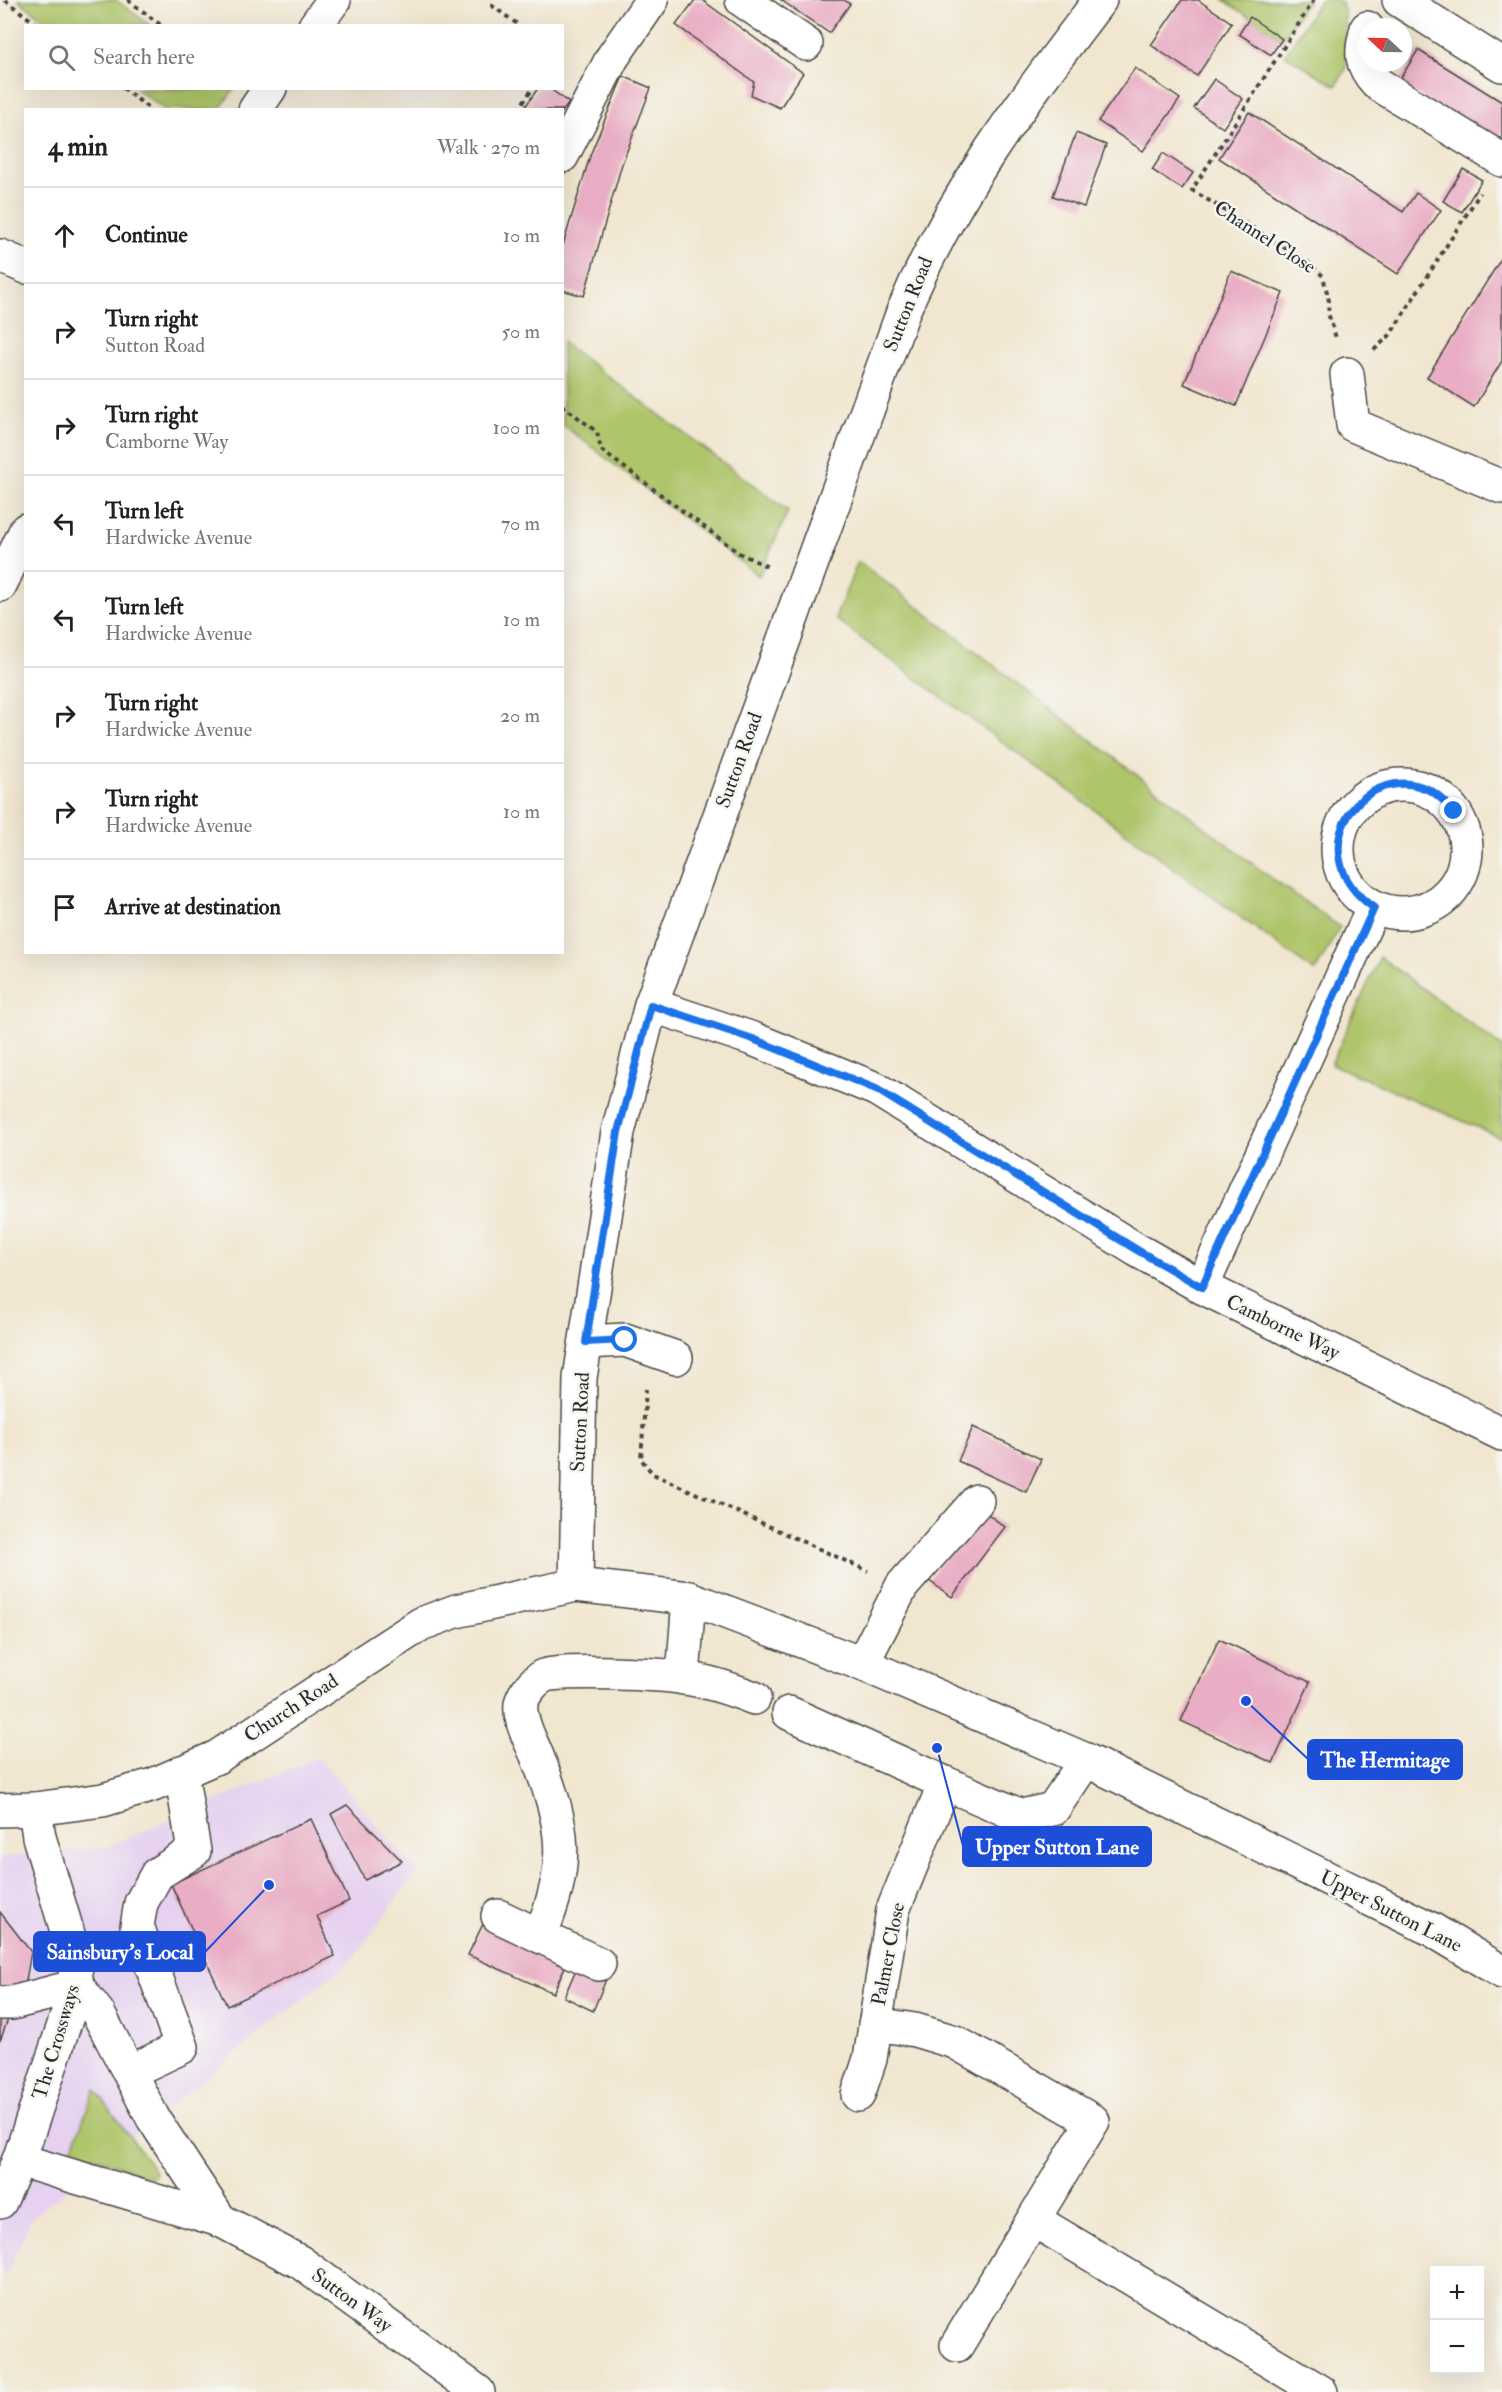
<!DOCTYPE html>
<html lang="en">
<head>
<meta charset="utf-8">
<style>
	body { margin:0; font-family:"IM FELL Double Pica",serif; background:#f6f6f6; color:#222 }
	.controls { position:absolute; right:18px; bottom:18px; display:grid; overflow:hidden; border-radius:0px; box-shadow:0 6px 24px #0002 }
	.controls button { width:54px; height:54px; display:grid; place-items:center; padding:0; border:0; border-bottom:2px solid #e0e0e0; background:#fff; color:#222; font:30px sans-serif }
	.compass { position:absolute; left:1358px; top:18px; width:54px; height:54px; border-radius:50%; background:#fff; box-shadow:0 6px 24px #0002; rotate:292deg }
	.stop { position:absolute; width:18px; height:18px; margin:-14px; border:4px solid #1a73e8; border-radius:50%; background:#fff }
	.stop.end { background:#1a73e8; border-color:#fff; box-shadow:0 2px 6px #0008 }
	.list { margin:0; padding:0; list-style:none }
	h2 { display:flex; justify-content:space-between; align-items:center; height:78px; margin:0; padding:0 24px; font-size:26px }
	h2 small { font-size:20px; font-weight:400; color:#767676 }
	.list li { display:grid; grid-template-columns:39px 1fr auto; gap:18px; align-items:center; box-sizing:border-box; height:96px; padding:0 24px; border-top:2px solid #e0e0e0 }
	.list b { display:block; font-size:22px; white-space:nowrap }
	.list p { margin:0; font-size:20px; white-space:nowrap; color:#767676 }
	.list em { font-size:20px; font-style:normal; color:#767676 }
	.icon { flex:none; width:33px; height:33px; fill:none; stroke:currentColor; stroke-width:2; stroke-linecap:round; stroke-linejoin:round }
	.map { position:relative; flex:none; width:1502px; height:2392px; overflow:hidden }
	.search { position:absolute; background:#fff; box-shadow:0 6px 24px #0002; left:24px; top:24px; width:540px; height:66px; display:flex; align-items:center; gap:15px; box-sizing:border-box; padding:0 21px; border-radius:0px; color:#767676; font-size:22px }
	.panel { position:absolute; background:#fff; box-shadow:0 6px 24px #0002; left:24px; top:108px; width:540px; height:846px; border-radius:0px }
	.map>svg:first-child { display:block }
</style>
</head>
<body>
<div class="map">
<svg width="1502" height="2392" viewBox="0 0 1502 2392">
	<rect width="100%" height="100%" fill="#f6f6f2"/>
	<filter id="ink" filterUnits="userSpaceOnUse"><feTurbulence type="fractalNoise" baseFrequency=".0167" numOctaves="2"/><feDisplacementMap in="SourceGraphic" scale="12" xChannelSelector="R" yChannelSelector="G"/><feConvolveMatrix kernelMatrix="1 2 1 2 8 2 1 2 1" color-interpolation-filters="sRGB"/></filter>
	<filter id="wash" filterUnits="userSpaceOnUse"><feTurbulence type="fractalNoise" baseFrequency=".008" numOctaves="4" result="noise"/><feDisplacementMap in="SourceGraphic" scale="24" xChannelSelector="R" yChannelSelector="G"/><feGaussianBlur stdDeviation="1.35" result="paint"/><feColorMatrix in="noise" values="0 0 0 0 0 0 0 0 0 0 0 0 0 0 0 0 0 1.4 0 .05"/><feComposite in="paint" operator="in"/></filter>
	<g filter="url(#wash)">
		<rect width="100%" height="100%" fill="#f1e6cf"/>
		<polygon fill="#e6d2f0" points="318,1757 417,1871 353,1959 32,2218 7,2275 0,2271 0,1857 104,1848"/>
		<g fill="#afc56a" stroke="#6d784a" stroke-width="1.5">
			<polygon points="18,0 116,0 150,25 52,25"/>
			<polygon points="1224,0 1308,0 1282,39"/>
			<polygon points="1320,0 1337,0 1342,3 1345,16 1346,69 1336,86 1285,55"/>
			<polygon points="136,89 234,89 219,110 164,109"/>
			<polygon points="562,342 788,511 759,576 563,425"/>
			<polygon points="858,561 1266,874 1340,927 1315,972 835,619"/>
			<polygon points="1380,957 1502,1047 1502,1138 1331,1064"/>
			<polygon points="95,2089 155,2171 155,2176 150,2177 72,2149"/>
		</g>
		<g id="blocks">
			<g fill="#e9aec5">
				<polygon points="695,0 702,0 803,73 780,108 751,95 754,82 676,25"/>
				<polygon points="781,0 844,0 850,4 829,33"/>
				<polygon points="1182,0 1198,0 1232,23 1197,76 1151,45"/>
				<polygon points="1250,17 1282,39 1271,55 1239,34"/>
				<polygon points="1418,50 1502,102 1502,147 1398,82"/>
				<polygon points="1135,68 1180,99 1143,151 1098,121"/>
				<polygon points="623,76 651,88 622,164 584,296 562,290 562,248 591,153"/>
				<polygon points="1214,79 1243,99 1223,128 1194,108"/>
				<polygon points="538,88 549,88 569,103 562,112 562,110 523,110"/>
				<polygon points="1249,112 1403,212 1416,193 1441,210 1398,274 1219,158"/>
				<polygon points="1076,133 1106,145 1084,207 1053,196"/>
				<polygon points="1163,153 1193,173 1182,189 1152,170"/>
				<polygon points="1463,169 1482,180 1462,212 1443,201"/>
				<polygon points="1502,257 1502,361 1474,407 1427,377"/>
				<polygon points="1231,271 1283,293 1236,406 1184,384"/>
				<polygon points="973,1427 1041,1459 1026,1492 958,1461"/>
				<polygon points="981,1509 1005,1527 952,1597 928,1580"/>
				<polygon points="1219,1639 1310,1682 1273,1763 1181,1721"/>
				<polygon points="347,1805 402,1861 365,1880 331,1814"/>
				<polygon points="311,1819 349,1901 317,1916 335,1956 227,2006 171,1884"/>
				<polygon points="0,1912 31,1952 25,1986 0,1996"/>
				<polygon points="484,1922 568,1960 553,1993 468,1955"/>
				<polygon points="578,1965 607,1977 593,2011 564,1997"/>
				<polygon points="0,2013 10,2014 0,2041"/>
			</g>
		</g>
	</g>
	<g filter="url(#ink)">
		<use href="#blocks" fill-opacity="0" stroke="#494744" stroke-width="1.5"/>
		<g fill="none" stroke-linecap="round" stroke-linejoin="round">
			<g stroke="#494744" stroke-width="36">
				<g id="minor">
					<polyline points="742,0 806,44"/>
					<polyline points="1399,0 1502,65"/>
					<polyline points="315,26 334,0"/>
					<path d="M1367 28C1361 53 1359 64 1378 84L1502 160"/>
					<polyline points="255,110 270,88"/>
					<polyline points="562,156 612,58 652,0"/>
					<polyline points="0,256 26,267"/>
					<polyline points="1347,374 1353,425 1502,487"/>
					<polyline points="0,585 26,530"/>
					<circle cx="1402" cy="849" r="64"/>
					<polyline points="651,1005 753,1039 876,1089 1137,1250 1202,1287 1502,1434"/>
					<polyline points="1202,1287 1373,908"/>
					<polyline points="586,1342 625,1340 676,1358"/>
					<path d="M576 1585 580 1378 618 1132 651 1005 903 312C952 194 1023 101 1100 0"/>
					<polyline points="862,1664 902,1586 977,1501"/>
					<polyline points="683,1677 689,1598"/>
					<polyline points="789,1713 945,1783"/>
					<polyline points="498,1916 599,1964"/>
					<path d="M540 1936C570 1863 566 1829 537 1756 531 1741 519 1721 521 1704 523 1694 534 1681 543 1676 556 1669 664 1674 684 1678 708 1681 731 1689 754 1698"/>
					<polyline points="0,2003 12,2003 77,1986 98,2013 153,2118 220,2220 300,2262 478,2392"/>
					<polyline points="875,2024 915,2030 955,2042 1093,2121 957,2345"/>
					<polyline points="129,2072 182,2047 137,1926 141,1903 157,1874 194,1851 181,1772"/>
					<polyline points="858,2095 870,2059 893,1910 945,1783 1021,1816 1053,1809 1086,1760"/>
					<polyline points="19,2160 220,2220"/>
					<polyline points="0,2202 19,2160 77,1986 73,1951 39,1837 35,1809"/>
					<polyline points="1034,2220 1321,2392"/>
				</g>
			</g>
			<g stroke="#494744" stroke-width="36">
				<polyline id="major" points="0,1810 35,1809 103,1800 153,1785 217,1757 421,1624 456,1611 576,1585 689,1598 862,1664 1086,1760 1431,1929 1502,1972"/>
			</g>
			<g stroke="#494744" stroke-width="4" stroke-dasharray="4.5 4.5" stroke-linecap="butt">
				<polyline points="5,0 39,26"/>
				<polyline points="128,0 162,26"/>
				<polyline points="1314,0 1192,190 1309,263 1323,276 1329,301 1328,313 1336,338"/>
				<polyline points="491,5 520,26"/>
				<polyline points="123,88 151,110"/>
				<polyline points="518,110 533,88"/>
				<polyline points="1374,350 1390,335 1480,193"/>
				<polyline points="562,405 597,432 601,450 739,553 770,568"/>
				<polyline points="646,1389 641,1459 653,1474 868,1571"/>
			</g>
			<use href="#minor" stroke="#fff" stroke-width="33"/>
			<use href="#major" stroke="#fff" stroke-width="33"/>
		</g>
	</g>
	<g fill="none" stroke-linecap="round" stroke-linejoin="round" filter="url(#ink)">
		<path stroke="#1a73e8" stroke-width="8" d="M625 1340 586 1342 618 1132 651 1005 753 1039 876 1089 1137 1250 1202 1287 1374 908C1293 851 1368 755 1433 792 1441 797 1448 805 1454 811"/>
	</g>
	<g text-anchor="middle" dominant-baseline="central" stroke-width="5" stroke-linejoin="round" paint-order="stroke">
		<g font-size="20" fill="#2b2b2b" stroke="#f6f6f2">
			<text transform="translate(1265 237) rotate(33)">Channel Close</text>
			<text transform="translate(908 304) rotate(-68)">Sutton Road</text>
			<text transform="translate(739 760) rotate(-70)">Sutton Road</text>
			<text transform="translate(1283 1327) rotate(26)">Camborne Way</text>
			<text transform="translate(580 1422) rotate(-87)">Sutton Road</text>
			<text transform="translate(291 1708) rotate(-33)">Church Road</text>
			<text transform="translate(1391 1911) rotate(27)">Upper Sutton Lane</text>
			<text transform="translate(888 1954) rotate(-79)">Palmer Close</text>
			<text transform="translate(56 2042) rotate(-73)">The Crossways</text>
			<text transform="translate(352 2300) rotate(36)">Sutton Way</text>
		</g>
	</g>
	<path fill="none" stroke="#1d4ed8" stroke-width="2" d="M1246 1701L1308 1759M937 1748L963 1846M269 1885L205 1952"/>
	<g fill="#1d4ed8" stroke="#f6f6f2" stroke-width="2">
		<circle cx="1246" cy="1701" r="6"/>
		<circle cx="937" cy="1748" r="6"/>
		<circle cx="269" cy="1885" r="6"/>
	</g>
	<g fill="#1d4ed8" stroke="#1d4ed8" stroke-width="2">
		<rect x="1308" y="1740" width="154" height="39" rx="6"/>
		<rect x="963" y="1827" width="188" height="39" rx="6"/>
		<rect x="34" y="1932" width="171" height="39" rx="6"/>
	</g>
	<g font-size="21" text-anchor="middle" font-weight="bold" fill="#fff">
		<text x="1385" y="1767">The Hermitage</text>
		<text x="1057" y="1854">Upper Sutton Lane</text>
		<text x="120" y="1959">Sainsbury's Local</text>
	</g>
</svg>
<div class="controls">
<button>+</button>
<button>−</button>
</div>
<svg class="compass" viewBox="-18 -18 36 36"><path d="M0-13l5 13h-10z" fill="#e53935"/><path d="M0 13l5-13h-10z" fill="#767676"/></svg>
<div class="stop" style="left:625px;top:1340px"></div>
<div class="stop end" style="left:1454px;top:811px"></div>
<div class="search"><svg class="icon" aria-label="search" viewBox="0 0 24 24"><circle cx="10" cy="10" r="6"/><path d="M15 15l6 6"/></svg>Search here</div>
<section class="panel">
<h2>4 min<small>Walk · 270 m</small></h2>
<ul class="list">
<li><svg class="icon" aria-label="ahead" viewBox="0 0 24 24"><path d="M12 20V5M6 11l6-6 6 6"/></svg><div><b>Continue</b></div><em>10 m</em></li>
<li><svg class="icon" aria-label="right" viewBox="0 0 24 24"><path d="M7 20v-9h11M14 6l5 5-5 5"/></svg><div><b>Turn right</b><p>Sutton Road</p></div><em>50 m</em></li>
<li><svg class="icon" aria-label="right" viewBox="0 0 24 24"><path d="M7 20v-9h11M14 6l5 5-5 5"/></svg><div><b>Turn right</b><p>Camborne Way</p></div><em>100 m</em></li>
<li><svg class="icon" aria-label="left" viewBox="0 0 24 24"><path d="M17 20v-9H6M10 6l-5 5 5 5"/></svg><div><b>Turn left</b><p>Hardwicke Avenue</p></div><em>70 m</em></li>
<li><svg class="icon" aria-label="left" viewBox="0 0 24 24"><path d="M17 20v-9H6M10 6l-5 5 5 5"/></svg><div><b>Turn left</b><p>Hardwicke Avenue</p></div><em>10 m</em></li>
<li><svg class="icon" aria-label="right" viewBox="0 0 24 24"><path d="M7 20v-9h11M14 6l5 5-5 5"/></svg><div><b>Turn right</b><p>Hardwicke Avenue</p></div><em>20 m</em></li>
<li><svg class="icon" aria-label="right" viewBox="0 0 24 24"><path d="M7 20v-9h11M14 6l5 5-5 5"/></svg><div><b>Turn right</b><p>Hardwicke Avenue</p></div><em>10 m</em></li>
<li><svg class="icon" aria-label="arrive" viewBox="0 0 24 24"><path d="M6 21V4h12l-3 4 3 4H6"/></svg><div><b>Arrive at destination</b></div></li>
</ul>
</section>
</div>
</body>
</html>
